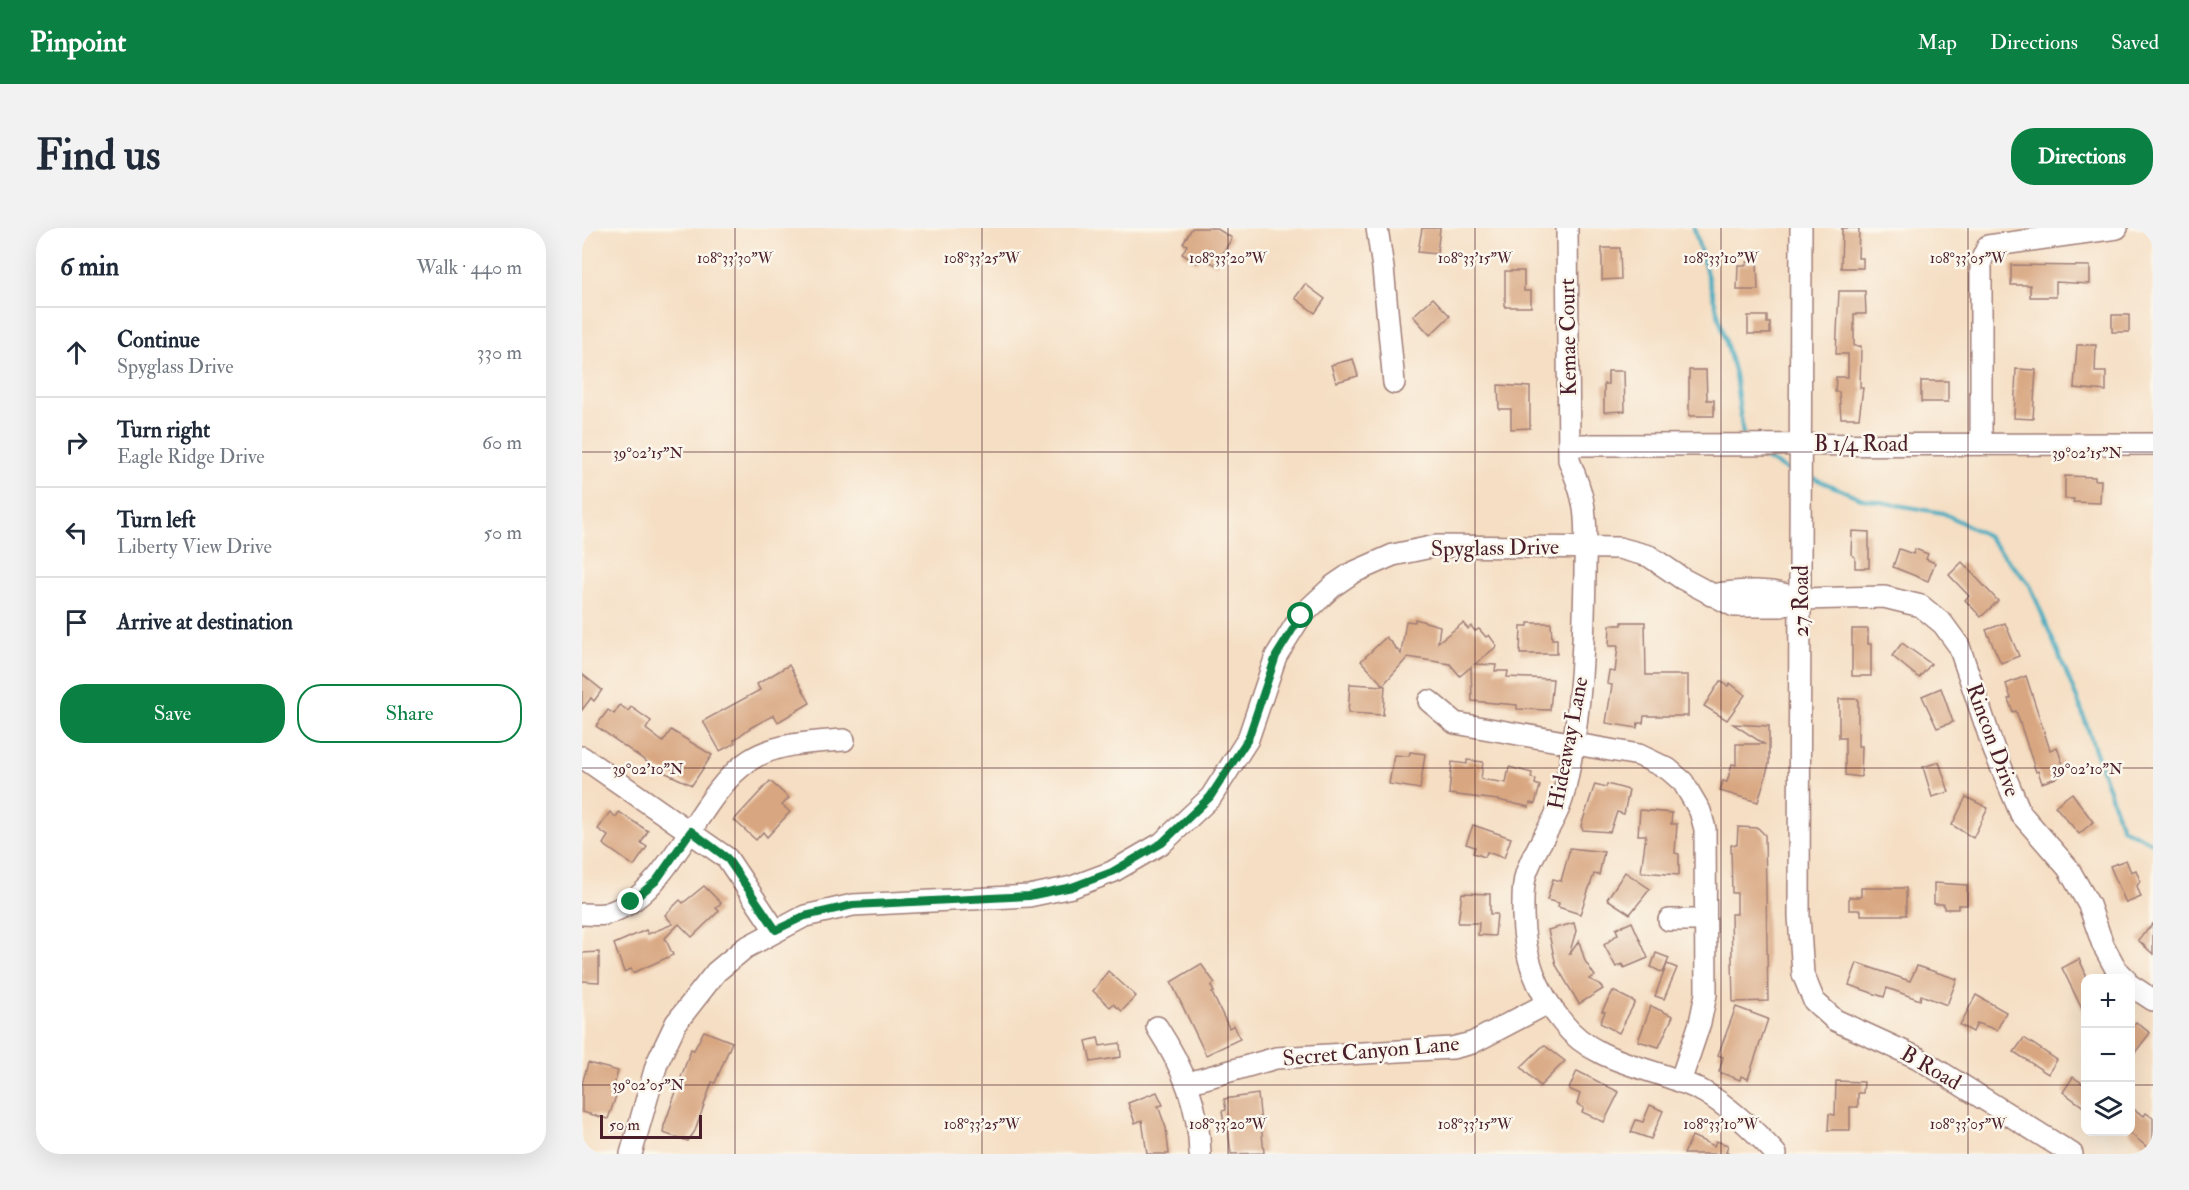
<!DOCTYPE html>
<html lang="en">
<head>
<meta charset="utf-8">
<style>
	body { margin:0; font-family:"IM FELL Double Pica",serif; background:#f2f2f3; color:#1f2937 }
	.controls { position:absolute; right:18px; bottom:18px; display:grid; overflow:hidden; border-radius:12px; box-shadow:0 6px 24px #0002 }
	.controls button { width:54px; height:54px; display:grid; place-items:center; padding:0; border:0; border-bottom:2px solid #e0e1e3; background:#fff; color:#1f2937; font:30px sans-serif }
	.scale { position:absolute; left:18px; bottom:15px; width:102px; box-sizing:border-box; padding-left:6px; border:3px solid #4a1f2b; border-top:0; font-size:16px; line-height:21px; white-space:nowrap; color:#4a1f2b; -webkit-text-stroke:4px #fbf7ec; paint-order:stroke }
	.stop { position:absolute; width:18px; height:18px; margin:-14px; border:4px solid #0b8043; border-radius:50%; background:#fff }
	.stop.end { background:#0b8043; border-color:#fff; box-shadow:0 2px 6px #0008 }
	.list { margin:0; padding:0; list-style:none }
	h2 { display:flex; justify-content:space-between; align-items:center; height:78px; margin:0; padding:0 24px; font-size:26px }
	h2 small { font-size:20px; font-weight:400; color:#747a83 }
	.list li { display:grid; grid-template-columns:39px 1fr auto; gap:18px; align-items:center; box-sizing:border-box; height:90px; padding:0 24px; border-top:2px solid #e0e1e3 }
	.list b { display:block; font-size:22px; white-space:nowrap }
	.list p { margin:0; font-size:20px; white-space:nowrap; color:#747a83 }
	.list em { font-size:20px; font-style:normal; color:#747a83 }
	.actions { display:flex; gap:12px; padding:18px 24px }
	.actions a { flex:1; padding:14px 0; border:2px solid #0b8043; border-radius:24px; text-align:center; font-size:21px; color:#0b8043 }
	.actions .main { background:#0b8043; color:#fff }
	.icon { flex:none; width:33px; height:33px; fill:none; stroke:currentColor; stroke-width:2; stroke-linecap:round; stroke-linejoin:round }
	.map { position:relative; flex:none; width:1571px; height:926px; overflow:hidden; border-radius:24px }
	header { display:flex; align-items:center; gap:36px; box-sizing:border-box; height:84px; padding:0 30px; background:#0b8043; color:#fff }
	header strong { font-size:28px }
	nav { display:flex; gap:33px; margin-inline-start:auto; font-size:21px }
	.intro { display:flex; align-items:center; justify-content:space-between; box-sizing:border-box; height:144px; padding:0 36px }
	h1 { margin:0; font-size:42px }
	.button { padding:15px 27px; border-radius:24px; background:#0b8043; color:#fff; font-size:21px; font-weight:700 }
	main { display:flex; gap:36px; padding:0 36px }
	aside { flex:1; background:#fff; border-radius:24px; box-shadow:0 6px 24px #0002 }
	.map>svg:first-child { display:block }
</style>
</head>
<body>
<header>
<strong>Pinpoint</strong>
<nav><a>Map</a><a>Directions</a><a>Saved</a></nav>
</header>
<div class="intro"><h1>Find us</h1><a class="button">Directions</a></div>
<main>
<aside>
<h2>6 min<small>Walk · 440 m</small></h2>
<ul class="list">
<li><svg class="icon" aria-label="ahead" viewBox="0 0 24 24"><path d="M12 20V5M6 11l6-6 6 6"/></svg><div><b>Continue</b><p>Spyglass Drive</p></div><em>330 m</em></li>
<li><svg class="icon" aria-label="right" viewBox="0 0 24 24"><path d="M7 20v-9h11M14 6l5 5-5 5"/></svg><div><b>Turn right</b><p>Eagle Ridge Drive</p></div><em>60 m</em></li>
<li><svg class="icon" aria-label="left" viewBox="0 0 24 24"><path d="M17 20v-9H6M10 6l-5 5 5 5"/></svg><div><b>Turn left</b><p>Liberty View Drive</p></div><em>50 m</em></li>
<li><svg class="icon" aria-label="arrive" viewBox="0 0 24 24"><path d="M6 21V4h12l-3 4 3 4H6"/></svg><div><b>Arrive at destination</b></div></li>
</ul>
<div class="actions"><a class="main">Save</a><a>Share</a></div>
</aside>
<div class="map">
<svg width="1571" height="926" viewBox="0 0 1571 926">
	<rect width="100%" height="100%" fill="#fbf7ec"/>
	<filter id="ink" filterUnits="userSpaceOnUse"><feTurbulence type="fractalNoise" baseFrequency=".0167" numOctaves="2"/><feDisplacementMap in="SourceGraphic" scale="12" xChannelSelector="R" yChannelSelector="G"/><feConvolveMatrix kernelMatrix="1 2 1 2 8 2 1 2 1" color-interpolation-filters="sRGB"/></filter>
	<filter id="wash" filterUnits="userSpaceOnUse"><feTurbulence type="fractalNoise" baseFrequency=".008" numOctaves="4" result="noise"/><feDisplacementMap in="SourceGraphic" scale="24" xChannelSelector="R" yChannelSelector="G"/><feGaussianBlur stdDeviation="1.35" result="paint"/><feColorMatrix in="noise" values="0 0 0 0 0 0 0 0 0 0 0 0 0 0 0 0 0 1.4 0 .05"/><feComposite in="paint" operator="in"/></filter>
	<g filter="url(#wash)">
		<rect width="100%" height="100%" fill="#f5dec3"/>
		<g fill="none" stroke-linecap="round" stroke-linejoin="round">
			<g stroke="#40aabf" stroke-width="4">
				<polyline points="1112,0 1153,146 1161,207"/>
				<polyline points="1173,225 1207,243"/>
				<polyline points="1231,250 1281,271 1361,285 1404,307 1448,357 1498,478 1540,600 1571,615"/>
			</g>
		</g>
		<g id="blocks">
			<g fill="#d8a680">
				<polygon points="610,0 634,0 650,10 634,37 619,29 615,35 600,26 605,17 601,15"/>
				<polygon points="840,0 858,0 855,26 836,24"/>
				<polygon points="1260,0 1277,0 1276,30 1281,30 1281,40 1259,40"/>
				<polygon points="1020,20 1038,20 1039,51 1020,52"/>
				<polygon points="1165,34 1175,34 1176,62 1155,62 1156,37 1165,37"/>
				<polygon points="1429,37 1508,38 1508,56 1474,54 1474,69 1448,69 1448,57 1429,57"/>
				<polygon points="923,43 942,43 942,63 949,63 949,79 923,79"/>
				<polygon points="723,56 743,71 733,85 713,70"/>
				<polygon points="1257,63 1283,63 1284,86 1272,86 1272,118 1279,118 1278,160 1281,160 1277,190 1259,190 1257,164 1253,164 1254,149 1266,149 1266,126 1254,126"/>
				<polygon points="851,70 868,88 848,107 831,88"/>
				<rect x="1530" y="87" width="17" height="17"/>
				<polygon points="1166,88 1185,88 1185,95 1188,95 1188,106 1166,106"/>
				<polygon points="1495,117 1514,117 1513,144 1524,144 1524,163 1492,160"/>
				<polygon points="771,131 776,148 754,154 749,137"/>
				<polygon points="1434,141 1454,142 1451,191 1432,190"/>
				<polygon points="1107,142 1124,142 1125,172 1132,172 1132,188 1107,188"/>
				<polygon points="1026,143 1042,143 1043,183 1022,184 1022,156 1026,156"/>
				<rect x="1339" y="153" width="27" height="21"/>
				<polygon points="916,157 948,159 948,200 929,201 929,181 917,181"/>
				<polygon points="1483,248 1513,249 1513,252 1519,252 1518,275 1491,274 1492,271 1483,271"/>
				<polygon points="1270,303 1287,304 1287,340 1273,340 1273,329 1269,326"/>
				<polygon points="1317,321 1331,326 1333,321 1346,326 1344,331 1353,335 1346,353 1311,339"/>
				<polygon points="1380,334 1416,373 1399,389 1383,372 1387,368 1367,347"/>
				<polygon points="833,391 858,398 856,414 881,395 886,401 889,398 893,403 897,401 904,409 907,407 915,418 893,436 914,437 913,443 926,443 925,449 971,451 968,482 935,481 935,477 890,473 889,439 878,448 868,436 826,429 801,457 779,433 804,409 819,426 824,393 833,394"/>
				<polygon points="1040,394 1063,394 1064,447 1106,447 1106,488 1062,488 1061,495 1056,495 1055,500 1024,495 1030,457 1025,456 1027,443 1033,444 1036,418 1027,418 1028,397 1040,397"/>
				<polygon points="946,395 969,395 970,411 975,411 975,426 938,426 939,398 946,398"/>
				<polygon points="1423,395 1437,428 1419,435 1404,402"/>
				<polygon points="1270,401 1286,401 1286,416 1289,416 1289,448 1270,448"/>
				<polygon points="1320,415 1349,436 1337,450 1310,428"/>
				<polygon points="207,437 228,475 196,494 192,487 168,500 152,512 153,515 138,523 121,493 178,462 175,456"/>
				<polygon points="0,446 20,462 12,473 9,470 0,482"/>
				<polygon points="1444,448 1468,522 1475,519 1481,537 1474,540 1477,549 1460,555 1456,543 1454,544 1434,483 1431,484 1426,471 1429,470 1424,456"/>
				<polygon points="1138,453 1146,458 1148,455 1163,467 1145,492 1122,478"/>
				<polygon points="768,456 803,458 801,487 766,485"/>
				<polygon points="1359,460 1371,494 1355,500 1340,468"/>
				<polygon points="1257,471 1276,471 1276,518 1280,518 1279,549 1263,547 1263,510 1257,510"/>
				<polygon points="38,477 46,483 49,479 69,493 64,501 81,514 89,502 130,527 110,557 75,541 14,498 26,482 32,486"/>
				<polygon points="1151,496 1187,498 1187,536 1176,574 1138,563 1141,553 1145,554 1150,536 1154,537 1154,516 1182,516"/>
				<polygon points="828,524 843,526 838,561 807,556 812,527 827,528"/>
				<polygon points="885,532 901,534 899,551 924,555 927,539 950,545 949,550 954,551 953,556 958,558 953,576 948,575 947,579 916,572 867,566 870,534 885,536"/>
				<polygon points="1357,534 1367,564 1350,569 1341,539"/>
				<polygon points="188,553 207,570 200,577 208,584 185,609 181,604 174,612 152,592"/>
				<polygon points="1013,556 1024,559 1025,556 1047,562 1042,586 1035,584 1028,604 1001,602 999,598"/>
				<polygon points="1490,565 1511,594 1497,606 1473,578"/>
				<polygon points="1384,569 1406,580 1391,610 1370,597"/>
				<polygon points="1058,582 1090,585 1089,596 1095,596 1093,625 1097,626 1097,647 1059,644 1064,607 1056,607"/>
				<polygon points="28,584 34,589 37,584 66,603 59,615 65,619 52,638 21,616 26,608 16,601"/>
				<polygon points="891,597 929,610 922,630 905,624 903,629 891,625 893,619 884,616"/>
				<polygon points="1156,599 1176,600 1183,607 1186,773 1151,774 1149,686 1155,686 1155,665 1150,665 1149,617 1155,617"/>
				<polygon points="988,620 1022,624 1017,647 1012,646 998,686 976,679 977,675 965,672 971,651 979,653"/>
				<polygon points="1544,632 1549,644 1554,642 1558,653 1555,658 1559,669 1544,675 1528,638"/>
				<polygon points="1043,644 1068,661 1048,686 1025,671"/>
				<polygon points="1352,655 1385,657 1385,677 1376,677 1376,681 1362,681 1362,676 1352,676"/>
				<polygon points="122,658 139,675 134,680 137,683 110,709 97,696 83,710 91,727 51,745 49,741 42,744 32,716 64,702 66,706 91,696 83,687 98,672 101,675"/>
				<polygon points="1279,660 1324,660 1324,687 1279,687 1279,682 1267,682 1267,669 1279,669"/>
				<polygon points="880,665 908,666 908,686 915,686 913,708 896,707 897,695 876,695"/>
				<polygon points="1050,694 1066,730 1042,740 1040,736 1034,739 1022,717 1036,706 1034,701"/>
				<polygon points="992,695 994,703 987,727 997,713 1003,733 1013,748 1007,751 1017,756 1021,761 997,776 974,737 966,702"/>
				<polygon points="1571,696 1571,726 1556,712"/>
				<polygon points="17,724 17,754 0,753 0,725"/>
				<polygon points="1074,725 1087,730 1081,745 1069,739"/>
				<polygon points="1497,731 1503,744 1503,787 1480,740"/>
				<polygon points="1275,735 1328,753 1335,738 1375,751 1365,777 1339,767 1338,772 1305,760 1302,769 1267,757"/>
				<polygon points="619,736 633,755 629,758 632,764 630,765 647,800 652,797 658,811 624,827 589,754"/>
				<polygon points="1085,736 1095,740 1082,771 1073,768"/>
				<polygon points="526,743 554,768 540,783 531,776 528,779 511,763"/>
				<polygon points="1031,763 1053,774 1037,805 1018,795 1023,784 1020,783"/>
				<polygon points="1394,767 1424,784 1415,802 1395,795 1391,804 1378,797"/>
				<polygon points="1069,778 1091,788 1077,819 1056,813"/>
				<polygon points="1154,779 1186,791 1166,851 1159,848 1158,852 1137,844 1141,829 1136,827"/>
				<polygon points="1554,794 1568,805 1548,831 1548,801"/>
				<polygon points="122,803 150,814 133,855 130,854 113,903 106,913 81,905 82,898 109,821 112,822"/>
				<polygon points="516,810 518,818 538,815 539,829 509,834 504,813"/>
				<polygon points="1442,810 1475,832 1466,846 1432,824"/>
				<polygon points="962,817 983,833 958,858 939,839"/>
				<polygon points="6,835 36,843 31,861 34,868 26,891 0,884 0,856"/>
				<polygon points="995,843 1037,864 1022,894 1000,884 1002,880 995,876 998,866 987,861"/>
				<polygon points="1491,849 1503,857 1503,880 1481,864"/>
				<polygon points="1254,853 1282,854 1281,865 1276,865 1276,879 1268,879 1268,902 1246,902 1247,886 1253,887"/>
				<polygon points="575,864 581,877 576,878 584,900 587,926 565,926 560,892 553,895 546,875"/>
				<polygon points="676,866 682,925 649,926 646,900 643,900 640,883 644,882 642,871"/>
				<polygon points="1068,877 1081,883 1069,911 1049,904 1054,892 1061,894"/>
				<polygon points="1548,879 1562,888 1564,885 1571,890 1571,924 1548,905"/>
				<polygon points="1110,908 1132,918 1134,913 1146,917 1144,924 1149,926 1102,926"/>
			</g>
		</g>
	</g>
	<g filter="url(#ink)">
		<use href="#blocks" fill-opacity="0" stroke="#a07e77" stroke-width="1.5"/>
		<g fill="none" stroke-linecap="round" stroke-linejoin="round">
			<g stroke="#a07e77" stroke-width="24">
				<g id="minor">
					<polyline points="795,0 801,40 812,155"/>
					<path d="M985 0 987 232C991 243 996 254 999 266 1006 290 1003 318 1003 343 1002 418 999 491 982 564 975 594 953 617 944 646 940 659 941 674 941 687 942 729 954 762 981 795 1014 838 1077 839 1122 864 1149 880 1173 903 1194 926"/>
					<polyline points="1219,0 1217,688 1221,746 1232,773 1253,792 1336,830 1490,926"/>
					<polyline points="1399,215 1399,33 1406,18 1535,0"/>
					<polyline points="987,217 1571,216"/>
					<path d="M1129 367C1160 362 1189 360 1219 371"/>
					<polyline points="847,473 873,495 1057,527 1086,541 1101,554 1118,583 1123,601 1124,766 1118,795 1098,854"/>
					<polyline points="0,529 145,630 193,702"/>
					<path d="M0 686C7 686 16 687 23 686 90 668 113 568 168 532 194 515 232 514 262 512"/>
					<polyline points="1087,692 1123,692"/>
					<polyline points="1548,757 1571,772"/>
					<path d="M575 799C601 839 617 878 618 926"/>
					<polyline points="606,855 694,830 870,820 890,815 966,775"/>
					<polyline points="49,926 75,835 94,795 134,744 163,720 223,688 271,677 447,668 490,659 530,644 580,615 629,569 666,511 694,428 719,388 751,358 770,345 811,327 854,318 1037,320 1067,328 1101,351 1152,378 1199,378 1219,371 1302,369 1339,378 1361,396 1377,418 1412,522 1439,586 1486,640 1507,677 1521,717 1534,741 1543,750"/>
				</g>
			</g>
			<use href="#minor" stroke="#fff" stroke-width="21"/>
		</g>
	</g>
	<g fill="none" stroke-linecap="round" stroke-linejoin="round" filter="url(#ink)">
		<polyline stroke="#0b8043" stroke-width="8" points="49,674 74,653 109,603 145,630 194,702 223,688 271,677 447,668 490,659 530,644 580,615 628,569 666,511 694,428 719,388"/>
	</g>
	<path fill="none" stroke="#4a1f2b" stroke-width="1.5" stroke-opacity="0.45" d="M153 0V926M400 0V926M646 0V926M893 0V926M1139 0V926M1386 0V926M0 224H1571M0 540H1571M0 857H1504M1548 857H1571"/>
	<g text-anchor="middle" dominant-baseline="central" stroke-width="5" stroke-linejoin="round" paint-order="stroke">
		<g font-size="22" fill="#4a1f2b" stroke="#fbf7ec">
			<text transform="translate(986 109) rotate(-91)">Kemae Court</text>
			<text x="1279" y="216">B 1/4 Road</text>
			<text transform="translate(913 320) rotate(-1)">Spyglass Drive</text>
			<text transform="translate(1219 373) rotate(-90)">27 Road</text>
			<text transform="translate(1411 512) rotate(70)">Rincon Drive</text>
			<text transform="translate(986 515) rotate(-79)">Hideaway Lane</text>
			<text transform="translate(789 823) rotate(-5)">Secret Canyon Lane</text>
			<text transform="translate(1349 840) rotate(30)">B Road</text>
		</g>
	</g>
	<g font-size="15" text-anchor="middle" fill="#4a1f2b" stroke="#fbf7ec" stroke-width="5" stroke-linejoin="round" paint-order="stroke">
		<text x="153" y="35">108°33'30"W</text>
		<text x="400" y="35">108°33'25"W</text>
		<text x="646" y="35">108°33'20"W</text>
		<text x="893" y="35">108°33'15"W</text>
		<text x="1139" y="35">108°33'10"W</text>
		<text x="1386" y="35">108°33'05"W</text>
		<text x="66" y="230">39°02'15"N</text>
		<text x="1505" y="230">39°02'15"N</text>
		<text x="66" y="546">39°02'10"N</text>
		<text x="1505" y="546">39°02'10"N</text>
		<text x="66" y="862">39°02'05"N</text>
		<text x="400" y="901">108°33'25"W</text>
		<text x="646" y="901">108°33'20"W</text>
		<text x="893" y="901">108°33'15"W</text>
		<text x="1139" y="901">108°33'10"W</text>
		<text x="1386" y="901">108°33'05"W</text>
	</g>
</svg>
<div class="controls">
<button>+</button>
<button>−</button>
<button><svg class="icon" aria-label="layers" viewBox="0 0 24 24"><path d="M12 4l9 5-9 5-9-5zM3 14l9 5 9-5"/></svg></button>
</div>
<div class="scale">50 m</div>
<div class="stop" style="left:719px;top:388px"></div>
<div class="stop end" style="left:49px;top:674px"></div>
</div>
</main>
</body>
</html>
